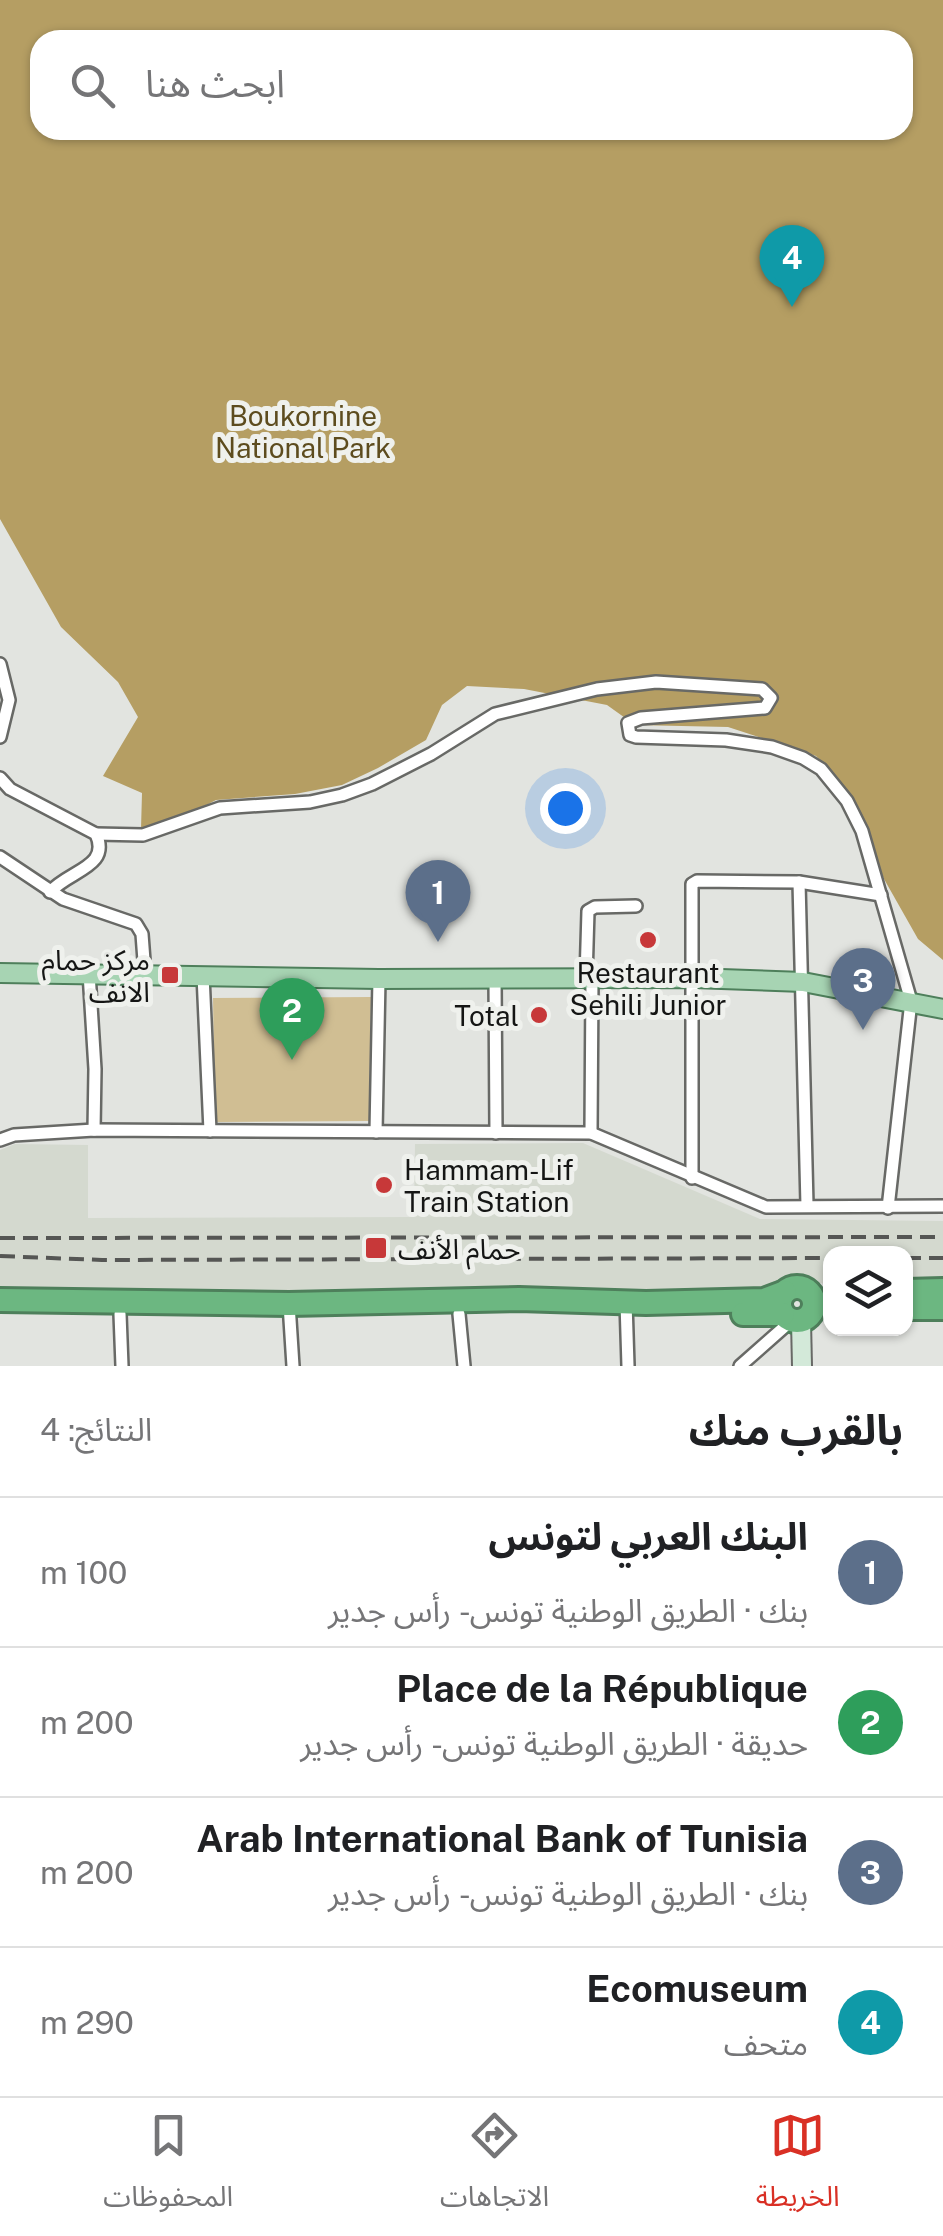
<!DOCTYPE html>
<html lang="ar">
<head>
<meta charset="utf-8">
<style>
	body { margin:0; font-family:"Public Sans","Noto Sans Arabic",sans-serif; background:#f2f2f2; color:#202124; direction:rtl }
	.controls { position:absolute; right:30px; bottom:30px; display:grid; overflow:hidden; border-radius:20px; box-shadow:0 2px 8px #0004 }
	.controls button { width:90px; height:90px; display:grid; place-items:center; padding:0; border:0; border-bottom:2px solid #e0e0e0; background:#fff; color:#202124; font:50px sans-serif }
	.you { position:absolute; left:565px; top:808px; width:35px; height:35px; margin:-25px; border:8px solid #fff; border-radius:50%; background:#1a73e8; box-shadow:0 0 0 15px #1a73e833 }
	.badge { display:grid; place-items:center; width:65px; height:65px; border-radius:50%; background:#d93025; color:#fff; font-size:32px; font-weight:700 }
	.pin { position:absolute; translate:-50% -82px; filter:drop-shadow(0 2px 5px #0008) }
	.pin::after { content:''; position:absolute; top:52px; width:35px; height:30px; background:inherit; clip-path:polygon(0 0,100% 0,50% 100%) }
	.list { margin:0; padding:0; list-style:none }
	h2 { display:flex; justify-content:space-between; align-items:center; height:130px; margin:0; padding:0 40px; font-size:42px }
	h2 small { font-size:32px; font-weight:400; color:#757577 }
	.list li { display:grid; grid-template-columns:65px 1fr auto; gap:30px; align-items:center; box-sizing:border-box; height:150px; padding:0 40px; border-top:2px solid #e0e0e0 }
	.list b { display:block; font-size:38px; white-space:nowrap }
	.list p { margin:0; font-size:32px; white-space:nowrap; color:#757577 }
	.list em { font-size:32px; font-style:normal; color:#757577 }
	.icon { flex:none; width:55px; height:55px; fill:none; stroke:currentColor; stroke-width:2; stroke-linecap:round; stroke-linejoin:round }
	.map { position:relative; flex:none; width:943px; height:1366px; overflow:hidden; direction:ltr }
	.search { position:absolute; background:#fff; box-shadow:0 2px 8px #0004; left:30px; right:30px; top:30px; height:110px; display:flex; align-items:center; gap:25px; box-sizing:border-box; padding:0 35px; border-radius:30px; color:#757577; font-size:38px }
	.sheet { height:730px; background:#fff }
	nav { display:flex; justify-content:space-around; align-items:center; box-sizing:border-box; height:140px; border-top:2px solid #e0e0e0; background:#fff; font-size:28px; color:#757577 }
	nav a { display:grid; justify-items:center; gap:5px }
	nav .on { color:#d93025 }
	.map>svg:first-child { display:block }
</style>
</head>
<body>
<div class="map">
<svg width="943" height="1366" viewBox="0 0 943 1366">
	<rect width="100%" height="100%" fill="#e2e4e0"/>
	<polygon fill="#d4d9cf" points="583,1143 760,1219 943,1221 943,1289 906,1290 906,1254 830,1254 830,1292 822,1283 784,1285 762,1299 0,1296 0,1150 15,1144 88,1145 88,1218 414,1217 415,1144"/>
	<polygon fill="#d0be93" points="371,997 369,1121 215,1122 213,998"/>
	<path fill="#b59e63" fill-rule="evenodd" d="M0 0H943V960L918 939 884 879 852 797 816 756 728 727 635 725 607 705 524 689 467 686 442 705 426 740 378 768 342 785 295 794 216 800 187 815 169 831 141 829 142 793 103 776 138 717 118 682 61 627 0 519ZM40 40H903V130H40Z"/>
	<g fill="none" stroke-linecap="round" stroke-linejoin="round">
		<g stroke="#686966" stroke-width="16">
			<g id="street">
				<polyline points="0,664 9,700 0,737"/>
				<path d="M0 778 10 789 96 834C111 867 70 870 50 892"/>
				<polyline points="96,834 143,835 220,808 310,802 342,795 372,784 431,754 495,714 597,689 656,682 762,689 771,698 765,708 641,718 628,723 630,735 636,737 726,740 772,747 803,758 821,769 847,801 862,831 911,1001 888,1208"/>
				<polyline points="0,857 63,899 136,924 142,934 145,974"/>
				<polyline points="799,882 807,1205"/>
				<polyline points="89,973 95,1069 94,1130"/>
				<polyline points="203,975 210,1131"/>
				<polyline points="495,978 496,1133"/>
				<polyline points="586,978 588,911 595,907 636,906"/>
				<polyline points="376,1132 379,979"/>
				<polyline points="591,1133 592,978"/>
				<polyline points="0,1140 14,1135 94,1130 591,1133 766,1207 943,1206"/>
				<polyline points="692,1178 692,884 697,881 799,882 881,895"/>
				<polyline points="626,1302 628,1366"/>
				<polyline points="289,1304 293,1366"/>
				<polyline points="120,1314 122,1366"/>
				<polyline points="459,1314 464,1366"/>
				<polyline points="740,1366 791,1321"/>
			</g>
		</g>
		<g stroke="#686966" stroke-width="22">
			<polyline id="secondary" points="801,1321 802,1366"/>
		</g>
		<g stroke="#4e7f5b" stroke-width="22">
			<polyline id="primary" points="0,973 379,979 693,978 803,982 943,1009"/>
		</g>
		<g stroke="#4e7f5b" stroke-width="28">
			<g id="highway">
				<circle cx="797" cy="1304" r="17"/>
				<polyline points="906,1291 943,1290"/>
				<polyline points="0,1300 289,1304 519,1299 646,1303 764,1300 785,1292"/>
				<polyline points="906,1308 943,1308"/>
				<polyline points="743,1314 783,1314"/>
			</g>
		</g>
		<use href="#street" stroke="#fff" stroke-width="11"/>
		<use href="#secondary" stroke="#d3e9d9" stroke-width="18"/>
		<use href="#primary" stroke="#a7d4b3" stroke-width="18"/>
		<use href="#highway" stroke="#6cb781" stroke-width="22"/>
		<g stroke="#555654" stroke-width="4" stroke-dasharray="15 8" stroke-linecap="butt">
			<polyline points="0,1238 943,1237"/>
			<polyline points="0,1256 102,1260 830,1258"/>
			<polyline points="906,1258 943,1258"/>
		</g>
	</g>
	<g fill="#c73839" stroke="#eff1ed" stroke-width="4">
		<circle cx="648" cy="940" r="10"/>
		<rect x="160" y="965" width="20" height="20" rx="5"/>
		<circle cx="539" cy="1015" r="10"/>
		<circle cx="384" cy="1185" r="10"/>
		<rect x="364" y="1236" width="24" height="24" rx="5"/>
	</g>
	<g text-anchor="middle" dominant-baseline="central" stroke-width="10" stroke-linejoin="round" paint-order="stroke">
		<g font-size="28" fill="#5d4c1e" stroke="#eff1ed">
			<text x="303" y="415">Boukornine<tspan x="303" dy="32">National Park</tspan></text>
		</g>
		<g font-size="28" fill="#151615" stroke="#eff1ed" text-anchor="end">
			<text x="150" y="959">مركز حمام<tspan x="150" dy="32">الانف</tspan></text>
			<text x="648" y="972" text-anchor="middle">Restaurant<tspan x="648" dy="32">Sehili Junior</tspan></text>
			<text x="519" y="1015">Total</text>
			<text x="404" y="1169" text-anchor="start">Hammam-Lif<tspan x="404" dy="32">Train Station</tspan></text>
			<text x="398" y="1248" text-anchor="start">حمام الأنف</text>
		</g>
	</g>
</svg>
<div class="controls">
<button><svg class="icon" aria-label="layers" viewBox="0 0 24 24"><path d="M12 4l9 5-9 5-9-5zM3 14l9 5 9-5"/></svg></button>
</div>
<div class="you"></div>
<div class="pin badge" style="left:438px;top:942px;background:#5c6f8a">1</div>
<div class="pin badge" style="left:292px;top:1060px;background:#2e9e5b">2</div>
<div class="pin badge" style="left:863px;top:1030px;background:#5c6f8a">3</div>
<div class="pin badge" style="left:792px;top:307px;background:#0f9aa8">4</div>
<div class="search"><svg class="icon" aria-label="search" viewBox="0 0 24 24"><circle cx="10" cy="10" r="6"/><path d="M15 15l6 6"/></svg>ابحث هنا</div>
</div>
<section class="sheet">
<h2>بالقرب منك<small>النتائج: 4</small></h2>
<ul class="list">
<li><span class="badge" style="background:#5c6f8a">1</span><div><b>البنك العربي لتونس</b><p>بنك · الطريق الوطنية تونس - رأس جدير</p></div><em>100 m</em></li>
<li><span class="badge" style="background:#2e9e5b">2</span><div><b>Place de la République</b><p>حديقة · الطريق الوطنية تونس - رأس جدير</p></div><em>200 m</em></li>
<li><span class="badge" style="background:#5c6f8a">3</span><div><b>Arab International Bank of Tunisia</b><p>بنك · الطريق الوطنية تونس - رأس جدير</p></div><em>200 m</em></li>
<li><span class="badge" style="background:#0f9aa8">4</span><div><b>Ecomuseum</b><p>متحف</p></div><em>290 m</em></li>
</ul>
</section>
<nav>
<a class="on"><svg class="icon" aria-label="map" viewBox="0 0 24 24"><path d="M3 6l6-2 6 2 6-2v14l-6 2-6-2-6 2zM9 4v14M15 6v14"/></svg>الخريطة</a>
<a><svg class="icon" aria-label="directions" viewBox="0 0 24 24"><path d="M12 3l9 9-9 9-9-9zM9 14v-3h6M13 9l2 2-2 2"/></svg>الاتجاهات</a>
<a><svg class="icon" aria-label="saved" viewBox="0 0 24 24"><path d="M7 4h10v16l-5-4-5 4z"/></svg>المحفوظات</a>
</nav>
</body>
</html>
